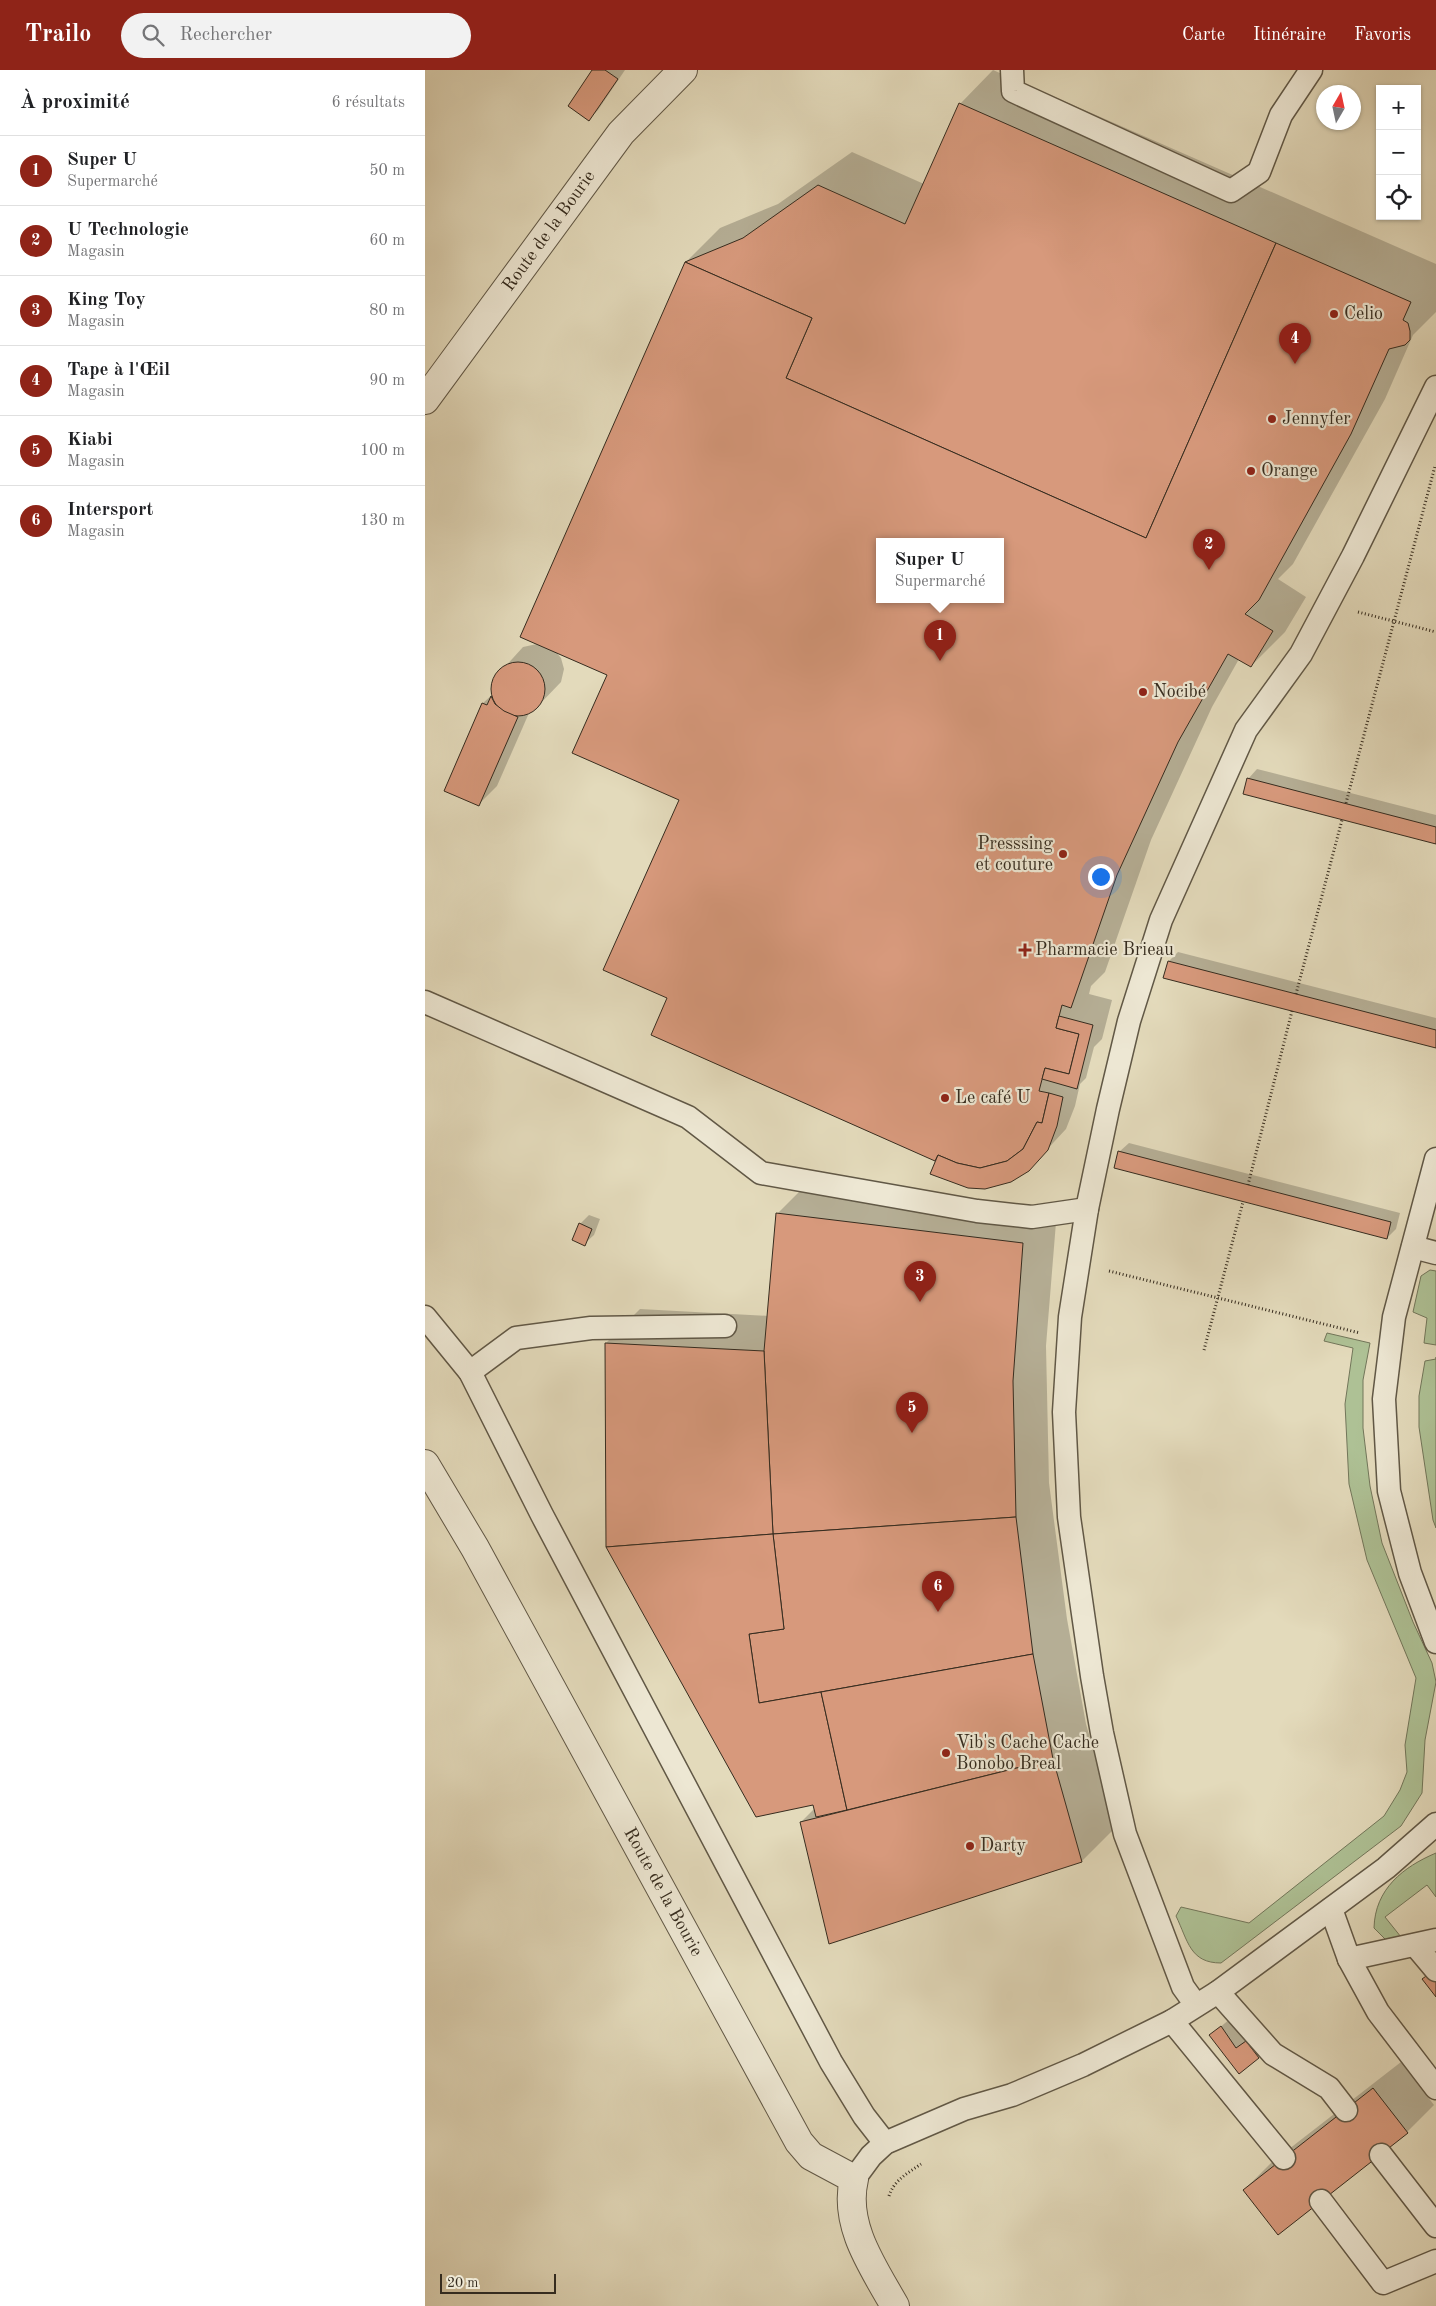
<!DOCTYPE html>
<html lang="fr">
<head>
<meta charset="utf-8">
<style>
	body { margin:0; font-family:"Old Standard TT",serif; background:#f2f2f2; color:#202124 }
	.controls { position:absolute; right:15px; top:15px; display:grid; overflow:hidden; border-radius:0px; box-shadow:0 1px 4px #0004 }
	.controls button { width:45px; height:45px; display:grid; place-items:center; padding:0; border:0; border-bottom:1px solid #e0e0e0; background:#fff; color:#202124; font:25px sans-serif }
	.compass { position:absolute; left:891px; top:15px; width:45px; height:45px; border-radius:50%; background:#fff; box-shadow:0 1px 4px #0004; rotate:9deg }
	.scale { position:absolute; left:15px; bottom:12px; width:116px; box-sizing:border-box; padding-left:5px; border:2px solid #362c1f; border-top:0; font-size:14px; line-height:18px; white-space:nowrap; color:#362c1f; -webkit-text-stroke:4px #ede7d3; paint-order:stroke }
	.you { position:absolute; left:675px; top:806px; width:18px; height:18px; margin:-12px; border:4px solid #fff; border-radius:50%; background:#1a73e8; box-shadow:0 0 0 8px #1a73e833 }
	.badge { display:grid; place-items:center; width:32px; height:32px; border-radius:50%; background:#8f2418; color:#fff; font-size:16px; font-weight:700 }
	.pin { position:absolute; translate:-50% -41px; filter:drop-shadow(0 1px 2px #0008) }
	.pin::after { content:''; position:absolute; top:26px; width:18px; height:15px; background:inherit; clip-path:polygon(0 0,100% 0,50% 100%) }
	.popup { position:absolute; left:451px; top:468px; width:128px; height:65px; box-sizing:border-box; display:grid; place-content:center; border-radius:0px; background:#fff; filter:drop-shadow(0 1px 4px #0005); font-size:16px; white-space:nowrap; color:#757577 }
	.popup b { font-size:19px; color:#202124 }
	.popup::after { content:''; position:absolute; left:50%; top:100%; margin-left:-10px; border:10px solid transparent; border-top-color:#fff }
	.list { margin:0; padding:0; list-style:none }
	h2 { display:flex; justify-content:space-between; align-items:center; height:65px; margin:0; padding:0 20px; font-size:21px }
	h2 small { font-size:16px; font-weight:400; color:#757577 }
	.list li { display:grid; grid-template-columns:32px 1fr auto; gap:15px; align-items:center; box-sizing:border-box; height:70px; padding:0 20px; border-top:1px solid #e0e0e0 }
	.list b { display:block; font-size:19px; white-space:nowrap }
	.list p { margin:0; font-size:16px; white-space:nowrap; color:#757577 }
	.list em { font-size:16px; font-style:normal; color:#757577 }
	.icon { flex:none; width:28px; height:28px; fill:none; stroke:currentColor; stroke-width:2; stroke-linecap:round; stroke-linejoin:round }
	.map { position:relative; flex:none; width:1011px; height:2236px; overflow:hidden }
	header { display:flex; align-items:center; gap:30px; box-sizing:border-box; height:70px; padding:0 25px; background:#8f2418; color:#fff }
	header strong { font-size:24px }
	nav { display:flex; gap:28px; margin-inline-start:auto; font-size:18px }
	.search { width:350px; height:45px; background:#f2f2f2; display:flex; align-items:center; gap:12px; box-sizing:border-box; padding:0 18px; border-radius:28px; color:#757577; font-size:19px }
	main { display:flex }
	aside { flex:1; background:#fff }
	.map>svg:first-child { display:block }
</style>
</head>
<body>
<header>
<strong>Trailo</strong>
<div class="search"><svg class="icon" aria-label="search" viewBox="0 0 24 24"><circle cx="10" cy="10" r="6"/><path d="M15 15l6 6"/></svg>Rechercher</div>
<nav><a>Carte</a><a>Itinéraire</a><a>Favoris</a></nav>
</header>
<main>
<aside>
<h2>À proximité<small>6 résultats</small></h2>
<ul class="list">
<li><span class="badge">1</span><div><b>Super U</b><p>Supermarché</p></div><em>50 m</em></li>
<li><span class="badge">2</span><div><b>U Technologie</b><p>Magasin</p></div><em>60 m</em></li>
<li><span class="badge">3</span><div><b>King Toy</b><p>Magasin</p></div><em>80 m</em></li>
<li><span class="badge">4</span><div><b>Tape à l'Œil</b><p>Magasin</p></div><em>90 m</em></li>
<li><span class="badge">5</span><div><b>Kiabi</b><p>Magasin</p></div><em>100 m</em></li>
<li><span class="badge">6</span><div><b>Intersport</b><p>Magasin</p></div><em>130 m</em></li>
</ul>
</aside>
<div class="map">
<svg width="1011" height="2236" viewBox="0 0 1011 2236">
	<rect width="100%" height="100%" fill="#e3dabb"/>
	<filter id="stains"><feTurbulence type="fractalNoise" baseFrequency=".004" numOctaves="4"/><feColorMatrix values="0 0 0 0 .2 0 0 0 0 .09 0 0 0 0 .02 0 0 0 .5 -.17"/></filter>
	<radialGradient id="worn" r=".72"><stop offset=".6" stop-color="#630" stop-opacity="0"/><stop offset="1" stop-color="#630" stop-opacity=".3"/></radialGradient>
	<g fill="#aec195" stroke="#72765a">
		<polygon points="1005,1200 1011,1201 1011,1275 999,1273 1002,1248 988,1242 996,1206"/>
		<path d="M902 1263 945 1273 938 1310V1358L945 1416 957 1473 988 1552 1007 1593 1011 1612 1000 1670 997 1723 976 1756 796 1893C765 1893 763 1871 751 1846L756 1837 824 1853 959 1746 975 1720 982 1702 980 1675 991 1608 942 1490 924 1414 920 1334 928 1278 899 1271Z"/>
		<polygon points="1011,1287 1011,1458 1008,1450 994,1357 994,1326 1000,1291 1011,1289"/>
		<path d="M1011 1783V1827L1002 1815 960 1847 976 1867 961 1870 949 1858C950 1819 978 1797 1011 1783Z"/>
	</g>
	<g fill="#0003" fill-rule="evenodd">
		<polygon points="168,0 200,0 173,40 164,49"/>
		<path d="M568 0 1011 194V242L988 265 960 329 868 494 853 509 881 527 860 562 826 596 814 589 787 637 726 770 680 902 666 916 664 924 687 930 677 969 669 977 661 1008 655 1014 650 1036 641 1059 603 1100 514 1086 510 1090 244 928 255 729 183 605 131 582 136 588 139 599 136 612 111 638 104 643 72 716 54 734 21 720 58 633 68 624 67 611 98 577 112 574 261 192 295 158 353 134 427 82 499 114 535 34ZM455 472H575V530H455Z"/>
		<polygon points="832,699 1011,745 1011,773 823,709"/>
		<polygon points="753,882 1011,948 1011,976 744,891"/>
		<polygon points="704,1073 975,1143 971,1159 962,1168 694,1082"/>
		<polygon points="386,1110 632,1140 621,1276 624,1413 642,1549 661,1654 691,1757 657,1791 376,1752 390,1738 389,1734 332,1746 181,1273 215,1239 344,1246 352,1144"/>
		<polygon points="164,1145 175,1149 169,1165 159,1174 155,1154"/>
		<polygon points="806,1948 843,1978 814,2003 786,1965"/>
		<polygon points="976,1992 1009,2035 982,2062 819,2120 846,2093"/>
	</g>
	<g fill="#d7997c" stroke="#362c1f" fill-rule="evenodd">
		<polygon points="167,0 180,0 193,9 164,51 143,36"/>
		<polygon points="534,33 851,173 721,468 361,308 387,248 260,192 318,168 393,115 480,154"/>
		<path d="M851 173 986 232 978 250 983 253 985 261V270L980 275 964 279 926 364 834 530 820 544 848 561 826 597 803 584 753 672 692 805 646 938 637 935 631 958 654 964 644 1004 620 998 614 1021 624 1023 617 1053 612 1052 598 1079 582 1091 555 1098 532 1093 513 1085 510 1091 226 965 242 928 178 900 254 730 147 683 182 605 95 567 260 192 387 248 361 308 721 468ZM455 472H575V530H455Z"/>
		<circle cx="93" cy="619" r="27"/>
		<polygon points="66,626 70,634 79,641 93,647 54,736 19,721 57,633 62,635"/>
		<polygon points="822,708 1011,757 1011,774 818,724"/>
		<polygon points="743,891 1011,960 1011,978 738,908"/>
		<polygon points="634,946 668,955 652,1019 617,1009 620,998 644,1004 654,964 631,958"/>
		<polygon points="624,1023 638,1027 632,1056 623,1080 604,1101 586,1112 560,1119 543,1118 505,1104 513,1085 532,1093 555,1098 582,1091 598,1079 612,1052 617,1053"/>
		<polygon points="693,1081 966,1152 962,1169 689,1098"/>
		<polygon points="351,1143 598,1173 588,1311 591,1447 348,1464 339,1281"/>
		<polygon points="154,1153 167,1159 160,1176 147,1170"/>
		<polygon points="180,1273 339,1281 348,1464 181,1477"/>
		<polygon points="591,1447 608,1584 334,1633 324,1564 359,1559 348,1464"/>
		<polygon points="348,1464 359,1559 324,1564 334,1633 396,1622 422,1740 391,1747 388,1735 331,1747 181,1477"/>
		<polygon points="608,1584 628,1689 422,1740 396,1622"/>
		<polygon points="628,1689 657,1792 404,1874 375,1752"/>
		<polygon points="1011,1899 1011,1927 997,1909"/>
		<polygon points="796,1956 811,1978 821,1971 834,1988 814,2004 784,1965"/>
		<polygon points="948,2018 983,2063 853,2165 818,2120"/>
	</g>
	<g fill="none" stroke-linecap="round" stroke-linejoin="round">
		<g stroke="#615846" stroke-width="25">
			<g id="service">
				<polyline points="587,0 588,21 806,121 834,102 856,45 886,0"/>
				<polyline points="0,932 263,1047 336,1103 552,1141 607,1147 662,1139"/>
				<polyline points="1011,1089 969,1247 959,1329 964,1421 985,1503 1011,1572"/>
				<polyline points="988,1177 1011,1183"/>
				<polyline points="0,1247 45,1302 117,1445 406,1992 439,2046 460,2073"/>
				<polyline points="45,1302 91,1268 166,1258 300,1256"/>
				<polyline points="906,1839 924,1889 953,1942 1011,2018"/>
				<polyline points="990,1875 1011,1900"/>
				<polyline points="924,1889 1011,1870"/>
				<polyline points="793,1922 848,1984 904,2018 921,2040"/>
				<polyline points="771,1935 758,1917 700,1764 677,1663 667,1606 644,1447 639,1342 645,1247 662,1139 683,1039 704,951 736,850 821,660 876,584 928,486 1011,317"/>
				<polyline points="747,1951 859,2088"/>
				<polyline points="956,2085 1011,2156"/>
				<polyline points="429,2109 446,2086 460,2073 539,2039 587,2025 658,1995 747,1951 793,1922 961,1798 1011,1754"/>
				<polyline points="896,2131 958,2213 1011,2191"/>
			</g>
		</g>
		<g stroke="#615846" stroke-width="30">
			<g id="minor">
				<polyline points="0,330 196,63 258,0"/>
				<path d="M0 1394 50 1478 374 2072 386 2086 429 2109C418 2155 448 2197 470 2236"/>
			</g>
		</g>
		<g stroke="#362c1f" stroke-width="3" stroke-dasharray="1 2.5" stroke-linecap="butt">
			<polyline points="933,542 1011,562"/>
			<polyline points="921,733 1010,396"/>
			<polyline points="871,924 917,750"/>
			<polyline points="823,1115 867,941"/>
			<polyline points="684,1201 935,1263"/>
			<polyline points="779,1280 818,1132"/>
			<path d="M464 2126C469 2110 483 2103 496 2094"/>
		</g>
		<use href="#service" stroke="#ede7d3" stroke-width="22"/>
		<use href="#minor" stroke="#ede7d3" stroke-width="28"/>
	</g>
	<g fill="#8f2418" stroke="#ede7d3" stroke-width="2">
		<circle cx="909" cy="244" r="5"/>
		<circle cx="847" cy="349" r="5"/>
		<circle cx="826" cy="401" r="5"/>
		<circle cx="718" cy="622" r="5"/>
		<circle cx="638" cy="784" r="5"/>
		<path d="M597.5 872.5h5v5h5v5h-5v5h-5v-5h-5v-5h5z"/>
		<circle cx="520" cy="1028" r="5"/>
		<circle cx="521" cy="1683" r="5"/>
		<circle cx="545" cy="1776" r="5"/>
	</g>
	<g text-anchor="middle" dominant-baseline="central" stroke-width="4.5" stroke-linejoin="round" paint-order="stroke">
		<g font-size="18" fill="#362c1f" stroke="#ede7d3">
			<text transform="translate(124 161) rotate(-54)">Route de la Bourie</text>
			<text transform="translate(238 1822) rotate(61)">Route de la Bourie</text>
		</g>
		<g font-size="18" fill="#362c1f" stroke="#ede7d3" text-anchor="start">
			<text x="919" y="244">Celio</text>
			<text x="857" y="349">Jennyfer</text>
			<text x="836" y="401">Orange</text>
			<text x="728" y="622">Nocibé</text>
			<text x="628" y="774" text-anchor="end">Presssing<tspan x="628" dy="21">et couture</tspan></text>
			<text x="610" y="880">Pharmacie Brieau</text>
			<text x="530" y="1028">Le café U</text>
			<text x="531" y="1673">Vib's Cache Cache<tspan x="531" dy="21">Bonobo Breal</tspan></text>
			<text x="555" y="1776">Darty</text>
		</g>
	</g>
	<rect width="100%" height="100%" filter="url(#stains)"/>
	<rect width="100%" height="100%" fill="url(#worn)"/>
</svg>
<div class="controls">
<button>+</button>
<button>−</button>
<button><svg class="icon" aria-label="locate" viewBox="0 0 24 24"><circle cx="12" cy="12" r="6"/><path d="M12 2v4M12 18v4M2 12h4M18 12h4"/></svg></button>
</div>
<svg class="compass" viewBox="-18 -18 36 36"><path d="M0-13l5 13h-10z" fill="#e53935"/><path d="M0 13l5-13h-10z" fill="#757577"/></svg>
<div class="scale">20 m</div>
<div class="you"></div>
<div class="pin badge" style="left:515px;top:591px">1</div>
<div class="popup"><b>Super U</b>Supermarché</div>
<div class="pin badge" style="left:784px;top:500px">2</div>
<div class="pin badge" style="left:495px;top:1232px">3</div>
<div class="pin badge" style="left:870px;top:294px">4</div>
<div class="pin badge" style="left:487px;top:1363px">5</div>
<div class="pin badge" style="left:513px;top:1542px">6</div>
</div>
</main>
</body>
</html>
